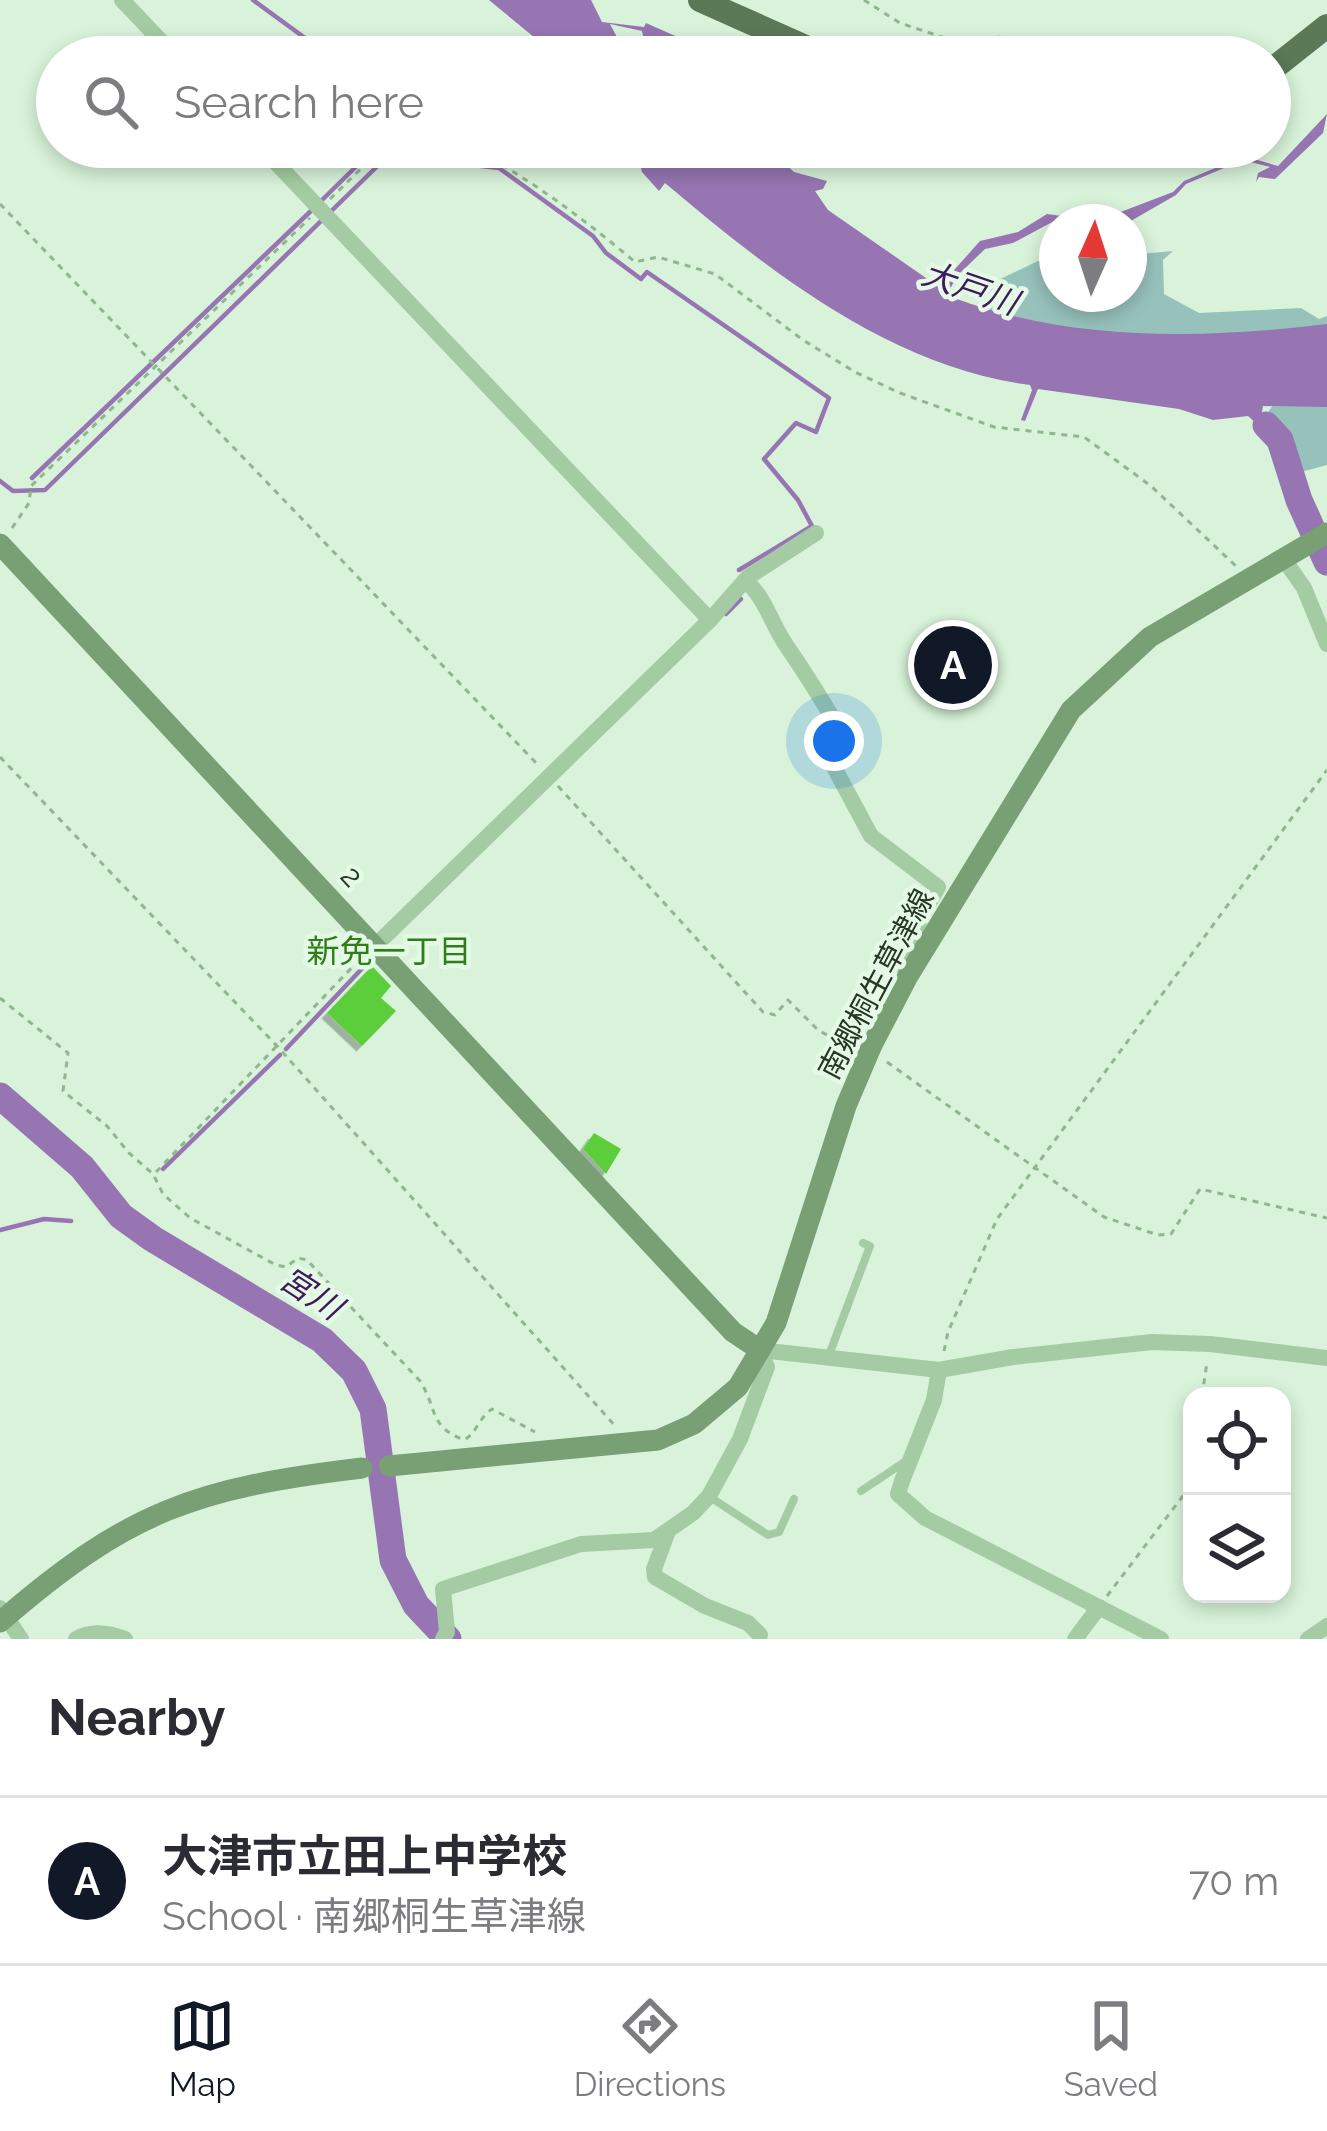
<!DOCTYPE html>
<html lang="en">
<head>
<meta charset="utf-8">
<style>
	body { margin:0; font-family:Raleway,"Noto Sans JP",sans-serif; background:#f2f2f3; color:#2b2b33 }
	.controls { position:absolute; right:36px; bottom:36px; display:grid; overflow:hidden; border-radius:24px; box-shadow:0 6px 18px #0003 }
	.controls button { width:108px; height:108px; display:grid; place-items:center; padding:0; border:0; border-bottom:3px solid #e1e1e2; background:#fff; color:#2b2b33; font:60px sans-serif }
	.compass { position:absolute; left:1039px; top:204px; width:108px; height:108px; border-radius:50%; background:#fff; box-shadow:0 6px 18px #0003; rotate:3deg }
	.you { position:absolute; left:834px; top:741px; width:42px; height:42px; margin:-30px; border:9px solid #fff; border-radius:50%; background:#1a73e8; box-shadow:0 0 0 18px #1a73e833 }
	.badge { display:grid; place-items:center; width:78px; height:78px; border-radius:50%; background:#111827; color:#fff; font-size:39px; font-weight:700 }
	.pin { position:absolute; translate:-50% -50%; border:6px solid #fff; box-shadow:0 3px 12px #0006 }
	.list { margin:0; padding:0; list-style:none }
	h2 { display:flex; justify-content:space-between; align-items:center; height:156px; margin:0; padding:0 48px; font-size:51px }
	h2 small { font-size:39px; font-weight:400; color:#7c7c81 }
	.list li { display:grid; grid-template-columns:78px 1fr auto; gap:36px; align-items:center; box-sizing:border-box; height:168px; padding:0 48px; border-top:3px solid #e1e1e2 }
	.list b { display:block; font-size:45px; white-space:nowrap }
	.list p { margin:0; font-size:39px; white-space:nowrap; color:#7c7c81 }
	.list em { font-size:39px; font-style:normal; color:#7c7c81 }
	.icon { flex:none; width:66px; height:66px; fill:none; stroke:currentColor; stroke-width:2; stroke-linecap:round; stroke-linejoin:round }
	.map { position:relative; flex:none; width:1327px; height:1639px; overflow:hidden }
	.search { position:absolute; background:#fff; box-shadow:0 6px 18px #0003; left:36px; right:36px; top:36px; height:132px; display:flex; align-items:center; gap:30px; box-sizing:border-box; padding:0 42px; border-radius:66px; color:#7c7c81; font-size:45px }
	.sheet { height:324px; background:#fff }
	nav { display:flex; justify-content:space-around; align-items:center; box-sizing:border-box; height:168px; border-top:3px solid #e1e1e2; background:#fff; font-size:33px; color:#7c7c81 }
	nav a { display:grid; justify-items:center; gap:6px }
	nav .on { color:#111827 }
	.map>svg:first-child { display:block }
</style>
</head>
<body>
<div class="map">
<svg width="1327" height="1639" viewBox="0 0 1327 1639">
	<defs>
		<filter id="shadow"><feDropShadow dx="-5.5" dy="5.5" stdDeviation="0" flood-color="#0004"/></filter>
	</defs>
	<rect width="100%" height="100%" fill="#d8f3d9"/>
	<g fill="#97c2bc">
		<polygon points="1173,251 1163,260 1164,294 1199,313 1301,308 1319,319 1327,316 1327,328 1221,340 1066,333 990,315 988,285 1038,261 1057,260 1057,294 1129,294 1129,255"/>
		<polygon points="1327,391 1327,465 1301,472 1280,454 1268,412 1279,397"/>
	</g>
	<g fill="#9775b2">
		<polygon points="489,0 591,0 602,22 644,27 646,23 723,57 663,57 662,51 675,56 680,52 671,47 673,45 643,36 642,31 610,24 619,41 647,57 542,57 535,38"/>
		<path d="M1327 114 1323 133 1275 179 1259 177 1256 182 1258 173 1270 167 1243 160 1186 184 1176 195 1129 222 1056 220 1013 243 985 249 957 276 950 289 954 298C1072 342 1204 339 1327 324V407L1263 406 1262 412 1283 440 1288 458 1274 439 1248 416 1213 420 1179 409 1038 389 1025 421 1021 420 1032 390 1030 385C890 367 769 271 665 183L659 191 642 172 635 147H768L794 172 827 181 823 189 815 191 828 210 939 287 980 241 1018 232 1047 214 1097 221 1173 192 1184 181 1244 156 1278 166Z"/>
	</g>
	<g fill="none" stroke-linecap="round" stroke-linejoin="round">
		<g stroke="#9775b2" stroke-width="4.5">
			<polyline points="253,0 331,57"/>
			<polyline points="449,147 481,166 499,168 593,236 606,253 641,279 647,272 829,398 816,432 796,423 764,459 798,500 812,526 739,570"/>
			<polyline points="322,200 376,147"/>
			<polyline points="32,478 314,208"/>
			<polyline points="0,481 13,491 45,490 397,147"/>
			<polyline points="726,614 741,599"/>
			<polyline points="286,1049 372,958"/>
			<polyline points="163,1169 280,1055"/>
			<polyline points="0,1230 44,1219 71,1221"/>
		</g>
		<g stroke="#9775b2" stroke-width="27">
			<polyline points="1266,425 1280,440 1299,500 1327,562"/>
			<polyline points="0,1096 82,1167 121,1216 153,1239 322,1340 354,1371 373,1409 393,1560 416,1605 448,1639"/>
		</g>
	</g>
	<g fill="#5dce3b" filter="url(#shadow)">
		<polygon points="372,966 391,986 381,998 396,1011 362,1046 327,1013"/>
		<polygon points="594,1133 621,1149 606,1174 583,1149"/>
	</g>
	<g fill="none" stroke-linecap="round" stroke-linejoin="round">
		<g stroke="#8fb78e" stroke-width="3" stroke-dasharray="6 6" stroke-linecap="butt">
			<polyline points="864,0 900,23 954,41 997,37 1098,46 1171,46"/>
			<path d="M471 147C530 179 584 219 635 262L658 257 715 274 803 340 855 372 900 393 994 427 1084 437 1151 486 1238 568"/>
			<polyline points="330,199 383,147"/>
			<polyline points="0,204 539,766"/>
			<polyline points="12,528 29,503 31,486 310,218"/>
			<polyline points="0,757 278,1047 616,1427"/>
			<polyline points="558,786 763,1012 775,1015 788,1000 818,1030 850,1048"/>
			<path d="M0 998 68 1053 63 1091 107 1126 129 1153 153 1174 163 1194 190 1218 276 1265 286 1267 298 1258 307 1260 420 1381C438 1409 428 1426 464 1440 477 1433 479 1417 492 1409L535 1432"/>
			<polyline points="887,1062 1104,1217 1158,1235 1171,1234 1200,1189 1327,1218"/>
			<polyline points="156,1172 361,958"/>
			<polyline points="944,1351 948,1332 997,1219 1327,770"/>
			<polyline points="1202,1396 1207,1362"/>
			<polyline points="1107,1596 1192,1484"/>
		</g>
		<g stroke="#a4cba3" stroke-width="8">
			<polyline points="829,1355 870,1246 863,1243"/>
			<polyline points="861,1491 906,1461"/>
			<polyline points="710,1497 768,1535 779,1532 794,1499"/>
		</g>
		<g stroke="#a4cba3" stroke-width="16">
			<polyline points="122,0 176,57"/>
			<polyline points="261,147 710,620"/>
			<polyline points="1283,558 1304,588 1327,644"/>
			<path d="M746 581C766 599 771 623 786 645 806 674 824 703 842 734L828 756 871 836 938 887 921 917 903 966 908 976"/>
			<polyline points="376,945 710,620 748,577 816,533"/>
			<polyline points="939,1370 934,1400 902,1481 898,1494 925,1518 1161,1639"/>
			<polyline points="668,1531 654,1569 655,1577 705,1606 748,1623 760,1635"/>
			<polyline points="0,1608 21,1639"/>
			<path d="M76 1639C91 1630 109 1633 125 1639"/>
			<polyline points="443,1639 447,1632 443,1589 581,1544 654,1540 693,1513 709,1496 740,1439 767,1367 760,1350 939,1370 1013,1357 1152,1342 1210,1344 1327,1358"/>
			<polyline points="1075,1639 1099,1607"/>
			<polyline points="1308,1639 1327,1626"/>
		</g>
		<g stroke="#799f75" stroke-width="21">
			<polyline points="0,544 733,1332 760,1350"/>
			<polyline points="389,1466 658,1440 694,1424 738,1387 776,1323 846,1106 872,1045 908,976 1071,710 1150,637 1327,533"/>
			<path d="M0 1622C128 1511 195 1488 362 1468"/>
		</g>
		<g stroke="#5b7956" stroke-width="24">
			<polyline points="700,0 828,57"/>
			<polyline points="1270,71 1327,26"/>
			<polyline points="1060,147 1086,151 1130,147"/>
		</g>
	</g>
	<g text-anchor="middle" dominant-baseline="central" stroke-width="9" stroke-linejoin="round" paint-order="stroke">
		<g font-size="30" fill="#283626" stroke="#e4fae6">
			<text transform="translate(352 876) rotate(47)">2</text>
			<text transform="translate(876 984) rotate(-62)">南郷桐生草津線</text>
		</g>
		<g font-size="33" font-style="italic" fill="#3f195a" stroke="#e4fae6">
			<text transform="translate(970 288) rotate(19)">大戸川</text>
			<text transform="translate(311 1293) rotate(33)">宮川</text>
		</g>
		<g font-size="33" fill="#307e19" stroke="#e4fae6">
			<text x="389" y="951">新免一丁目</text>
		</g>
	</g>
</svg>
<div class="controls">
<button><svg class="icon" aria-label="locate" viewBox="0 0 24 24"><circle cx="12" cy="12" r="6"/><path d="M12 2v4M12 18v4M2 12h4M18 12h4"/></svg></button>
<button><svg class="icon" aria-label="layers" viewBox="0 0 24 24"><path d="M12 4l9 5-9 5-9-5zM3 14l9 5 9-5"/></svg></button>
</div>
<svg class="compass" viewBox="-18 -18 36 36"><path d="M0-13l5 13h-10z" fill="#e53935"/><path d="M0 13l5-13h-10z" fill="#7c7c81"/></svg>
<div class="you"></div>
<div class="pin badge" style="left:953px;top:665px">A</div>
<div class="search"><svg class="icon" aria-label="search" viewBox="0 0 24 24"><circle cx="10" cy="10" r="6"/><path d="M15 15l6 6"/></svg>Search here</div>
</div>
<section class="sheet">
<h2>Nearby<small></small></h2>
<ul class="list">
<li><span class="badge">A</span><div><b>大津市立田上中学校</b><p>School · 南郷桐生草津線</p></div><em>70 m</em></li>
</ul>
</section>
<nav>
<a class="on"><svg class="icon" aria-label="map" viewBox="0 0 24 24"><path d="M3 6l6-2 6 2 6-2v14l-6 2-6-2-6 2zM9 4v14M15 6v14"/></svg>Map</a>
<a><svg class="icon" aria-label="directions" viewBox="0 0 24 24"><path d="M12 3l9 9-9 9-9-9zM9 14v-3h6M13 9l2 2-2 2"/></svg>Directions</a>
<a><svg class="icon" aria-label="saved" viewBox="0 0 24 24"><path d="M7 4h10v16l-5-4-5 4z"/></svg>Saved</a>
</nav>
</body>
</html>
